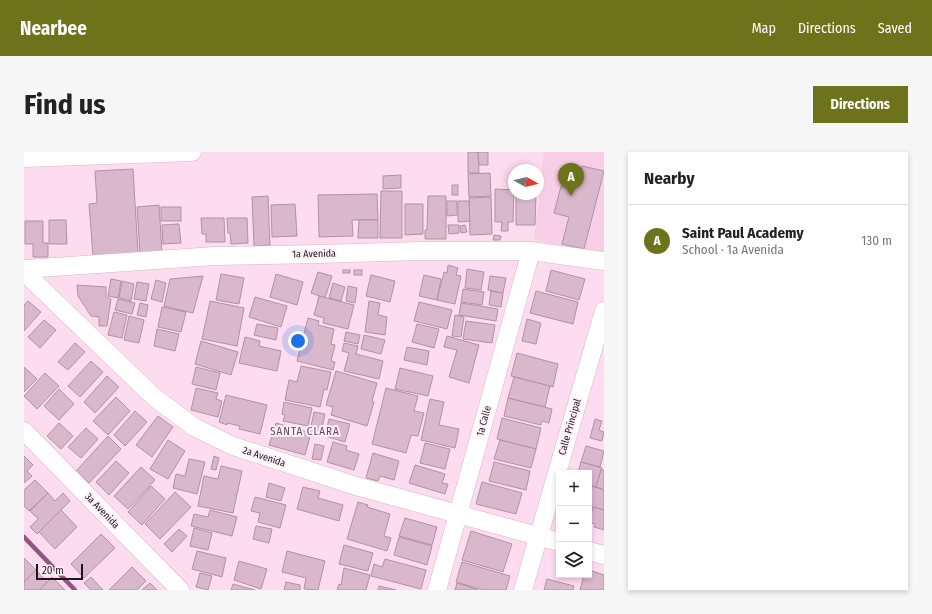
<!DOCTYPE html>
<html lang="en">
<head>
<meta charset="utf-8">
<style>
	body { margin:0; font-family:"Fira Sans Condensed",sans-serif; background:#f6f6f6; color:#222 }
	.controls { position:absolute; right:12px; bottom:12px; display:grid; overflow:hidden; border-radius:0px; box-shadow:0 2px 6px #0003 }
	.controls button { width:36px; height:36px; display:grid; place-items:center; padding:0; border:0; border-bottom:1px solid #e0e0e0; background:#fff; color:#222; font:20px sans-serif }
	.compass { position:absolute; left:484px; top:12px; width:36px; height:36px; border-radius:50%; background:#fff; box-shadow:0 2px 6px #0003; rotate:98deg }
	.scale { position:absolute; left:12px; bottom:10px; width:47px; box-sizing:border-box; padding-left:4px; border:2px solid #1f141b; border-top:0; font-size:11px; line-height:14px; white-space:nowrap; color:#1f141b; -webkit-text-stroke:3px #fef0f8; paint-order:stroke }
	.you { position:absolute; left:274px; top:189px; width:14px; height:14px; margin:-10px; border:3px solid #fff; border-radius:50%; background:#1a73e8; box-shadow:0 0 0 6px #1a73e833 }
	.badge { display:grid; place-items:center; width:26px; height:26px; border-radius:50%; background:#6d731a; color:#fff; font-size:13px; font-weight:700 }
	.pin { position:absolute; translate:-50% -33px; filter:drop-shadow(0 1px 2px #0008) }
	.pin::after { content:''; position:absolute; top:21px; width:14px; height:12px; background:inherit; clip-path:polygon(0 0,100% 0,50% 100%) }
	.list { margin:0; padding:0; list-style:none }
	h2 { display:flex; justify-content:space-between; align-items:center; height:52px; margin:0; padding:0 16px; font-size:17px }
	h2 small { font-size:13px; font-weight:400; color:#767676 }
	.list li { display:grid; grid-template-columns:26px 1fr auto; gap:12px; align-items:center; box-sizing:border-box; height:72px; padding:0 16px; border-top:1px solid #e0e0e0 }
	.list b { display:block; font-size:15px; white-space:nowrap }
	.list p { margin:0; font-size:13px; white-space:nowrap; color:#767676 }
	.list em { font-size:13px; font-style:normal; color:#767676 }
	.icon { flex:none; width:22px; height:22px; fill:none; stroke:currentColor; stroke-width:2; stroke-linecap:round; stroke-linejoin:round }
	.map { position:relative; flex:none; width:580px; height:438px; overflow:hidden; border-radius:0px }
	header { display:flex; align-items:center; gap:24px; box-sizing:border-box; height:56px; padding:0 20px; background:#6d731a; color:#fff }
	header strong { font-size:19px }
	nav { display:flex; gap:22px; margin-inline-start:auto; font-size:14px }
	.intro { display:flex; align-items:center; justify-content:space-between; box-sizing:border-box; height:96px; padding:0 24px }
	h1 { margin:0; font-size:28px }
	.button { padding:10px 18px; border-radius:0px; background:#6d731a; color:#fff; font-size:14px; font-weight:700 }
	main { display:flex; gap:24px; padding:0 24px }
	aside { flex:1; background:#fff; border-radius:0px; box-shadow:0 2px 6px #0003 }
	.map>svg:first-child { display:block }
</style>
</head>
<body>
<header>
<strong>Nearbee</strong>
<nav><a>Map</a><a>Directions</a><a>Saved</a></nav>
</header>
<div class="intro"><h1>Find us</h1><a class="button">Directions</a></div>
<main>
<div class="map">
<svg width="580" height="438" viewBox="0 0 580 438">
	<rect width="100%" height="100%" fill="#fedcf0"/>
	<polygon fill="#f7cee6" points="520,0 580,0 580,103 510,88"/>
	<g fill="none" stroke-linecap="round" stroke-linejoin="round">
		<polyline stroke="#93547d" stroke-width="4.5" points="0,385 51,438"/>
	</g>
	<g fill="#dab8cc" stroke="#b191a4">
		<polygon points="444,0 454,0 455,21 444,21"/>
		<polygon points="454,0 464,0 464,13 455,13"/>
		<polygon points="558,14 580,19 560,97 538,92 545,65 530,61 540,23 555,27"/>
		<polygon points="109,17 114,101 69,104 65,52 73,51 71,19"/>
		<polygon points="466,21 467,44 445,45 444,22"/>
		<polygon points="377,23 377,36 359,37 359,24"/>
		<rect x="428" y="33" width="6" height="10"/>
		<polygon points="471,37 490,38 489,70 484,70 484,79 477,79 478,70 471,70"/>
		<polygon points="357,39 378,39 378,86 356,86"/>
		<polygon points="353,42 354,68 328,68 329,84 295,85 294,43"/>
		<polygon points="492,42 512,42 511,73 492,73"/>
		<polygon points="244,44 246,93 230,94 228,45"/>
		<polygon points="404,44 422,44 422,87 401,87 401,78 403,78"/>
		<polygon points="467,45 468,82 446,83 445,46"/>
		<polygon points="423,49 433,49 433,63 423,64"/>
		<polygon points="434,49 445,49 446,69 434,70"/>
		<polygon points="271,52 273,84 248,85 247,53"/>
		<polygon points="381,52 399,52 399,82 381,83"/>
		<polygon points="135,53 138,100 116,102 113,55"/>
		<rect x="137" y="55" width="20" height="14"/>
		<polygon points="177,66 200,66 201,90 182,90 182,82 178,82"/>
		<polygon points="203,66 223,66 224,91 207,92 206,81 204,81"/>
		<polygon points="25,68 42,68 43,92 25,92"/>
		<polygon points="335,68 354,68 354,86 334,86"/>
		<polygon points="1,69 19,69 19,91 24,91 24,105 9,105 9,92 1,92"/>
		<polygon points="155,72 157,91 139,92 138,73"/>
		<polygon points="424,73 435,73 435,81 425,82"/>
		<polygon points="441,73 443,80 437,81 436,74"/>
		<polygon points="470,83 477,84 476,88 469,88"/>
		<polygon points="424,113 434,116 432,123 437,124 431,152 413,148 420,120 423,121"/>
		<polygon points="443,117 460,120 457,138 441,136"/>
		<rect x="319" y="118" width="7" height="3"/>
		<rect x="330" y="118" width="8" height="5"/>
		<polygon points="527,118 561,127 555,148 522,139"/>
		<polygon points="294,120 308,124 301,146 287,141"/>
		<polygon points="197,122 220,126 215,152 192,148"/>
		<polygon points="252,122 279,130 273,153 246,145"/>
		<polygon points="347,123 371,129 366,150 342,144"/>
		<polygon points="400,123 417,127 413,148 395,144"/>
		<polygon points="179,124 169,161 140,154 146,127"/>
		<polygon points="466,124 482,126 479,141 464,138"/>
		<polygon points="87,127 97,129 94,146 84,144"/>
		<polygon points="132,128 142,131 138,150 127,147"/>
		<polygon points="98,129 110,132 107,149 95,146"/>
		<polygon points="113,130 125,132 122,149 110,147"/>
		<polygon points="309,131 321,135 317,149 305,146"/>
		<polygon points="53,133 82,135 82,145 87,147 83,174 75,174 75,165 67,164 54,144"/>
		<polygon points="324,134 333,136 331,151 322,149"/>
		<polygon points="439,137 460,140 458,153 437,150"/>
		<polygon points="467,139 479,141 477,155 465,153"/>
		<polygon points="512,139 554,150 549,172 506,161"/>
		<polygon points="295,144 330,153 324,177 299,171 300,166 290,163"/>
		<polygon points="231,145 263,154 257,175 225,165"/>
		<polygon points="94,147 111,151 108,162 91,158"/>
		<polygon points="4,149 17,160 0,179 0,153"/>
		<polygon points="186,149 220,156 213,194 178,187"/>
		<polygon points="345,149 356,151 354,163 363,165 361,183 341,180"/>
		<polygon points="395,150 428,158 423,177 390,169"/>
		<polygon points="116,151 124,153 122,165 113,163"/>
		<polygon points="437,151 474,157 472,169 435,163"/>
		<polygon points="138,155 162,160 157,180 134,175"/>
		<polygon points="90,160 103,163 98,186 84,183"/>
		<polygon points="431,163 440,165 437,185 428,184"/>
		<polygon points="105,164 120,168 115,191 100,188"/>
		<polygon points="284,166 295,169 294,173 310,177 307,192 311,193 307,209 311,210 309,218 273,209"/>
		<polygon points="503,167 517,171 512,192 498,189"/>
		<polygon points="20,168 32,178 16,196 4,185"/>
		<polygon points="442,169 471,173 468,191 439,187"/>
		<polygon points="233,172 254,176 252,188 230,183"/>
		<polygon points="393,172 415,177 410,196 388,190"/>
		<polygon points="133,177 155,182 151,199 130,194"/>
		<polygon points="322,180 336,183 334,192 320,189"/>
		<polygon points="340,183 361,188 357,202 337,197"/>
		<polygon points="423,184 455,193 445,231 425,225 433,198 420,195"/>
		<polygon points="221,185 236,189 235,194 257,199 253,219 215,211"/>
		<polygon points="177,189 214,200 207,223 171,212"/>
		<polygon points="51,191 61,200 44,218 34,210"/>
		<polygon points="320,191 334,194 332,202 359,209 355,227 320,219 325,201 318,199"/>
		<polygon points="383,195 405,199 403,213 380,208"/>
		<polygon points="493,201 534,212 529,235 487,224"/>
		<polygon points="67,209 79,220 56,245 44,234"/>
		<polygon points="277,214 307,220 303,238 300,237 296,255 261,248 265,228 273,230"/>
		<polygon points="0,215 13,227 0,240"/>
		<polygon points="172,215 196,221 192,238 168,232"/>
		<polygon points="376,216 409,224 404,244 371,237"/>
		<polygon points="312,219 353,231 348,249 350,250 343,274 307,263 309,255 302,253"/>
		<polygon points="21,221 35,234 13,257 0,244"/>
		<polygon points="83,224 95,235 71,261 60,250"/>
		<polygon points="490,225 526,234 521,255 484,246"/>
		<polygon points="172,236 194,241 192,247 198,249 194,265 167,258"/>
		<polygon points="362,236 394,244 390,259 400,261 394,284 387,283 382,301 348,292"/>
		<polygon points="35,237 50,252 35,268 20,254"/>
		<polygon points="202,243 243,253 236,282 215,277 216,274 203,271 203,273 195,270"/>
		<polygon points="92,245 106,259 84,283 69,269"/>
		<polygon points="484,246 528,257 525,271 518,269 517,273 480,264"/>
		<polygon points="406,247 420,250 415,273 435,277 431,296 397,288"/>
		<polygon points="260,250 288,256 284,274 259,269 261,263 258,262"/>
		<polygon points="111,259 123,270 101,294 90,283"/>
		<polygon points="290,260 301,262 297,281 286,279"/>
		<polygon points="134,264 149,275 128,305 112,293"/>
		<polygon points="478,266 517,276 512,297 473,287"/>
		<polygon points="305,267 326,272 321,290 301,284"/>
		<polygon points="571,267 578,269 575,278 580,280 578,289 566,286"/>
		<polygon points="35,271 49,284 37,297 23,284"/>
		<polygon points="252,271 287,281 281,303 245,293"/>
		<polygon points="62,276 74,287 57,306 44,295"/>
		<polygon points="84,284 97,297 65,331 52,319"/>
		<polygon points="144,288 161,299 144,327 126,317"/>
		<polygon points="476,288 512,297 507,316 470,307"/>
		<polygon points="309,290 323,294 322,298 335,302 330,318 303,310"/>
		<polygon points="401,291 426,297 421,317 396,311"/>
		<polygon points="291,292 300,294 297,308 288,307"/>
		<polygon points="562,294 580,299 576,315 557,310"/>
		<polygon points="349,301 375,309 370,328 356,324 354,329 342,326"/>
		<polygon points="0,304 9,313 3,319 8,324 0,331"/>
		<polygon points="190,304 195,306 192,318 187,317"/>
		<polygon points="165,307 181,310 173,342 149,336 152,322 161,324"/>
		<polygon points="92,309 105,321 85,343 72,330"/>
		<polygon points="470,310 506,319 502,338 465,329"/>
		<polygon points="557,310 578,316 572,335 565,333 565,321 554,321"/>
		<polygon points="391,313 421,322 418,331 424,332 421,342 385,331"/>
		<polygon points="197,314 218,319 209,361 174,354 180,324 194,327"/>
		<polygon points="117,315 131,328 104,357 90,344"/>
		<polygon points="577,318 580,318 580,338 572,335"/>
		<polygon points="11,328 24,341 5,359 0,354 0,338"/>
		<polygon points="458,330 498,341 492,362 452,352"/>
		<polygon points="245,331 261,336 257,349 242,345"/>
		<polygon points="565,333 580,338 580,358 565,354"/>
		<polygon points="127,334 141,347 118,373 104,360"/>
		<polygon points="279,335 296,339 294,346 319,353 315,369 273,357"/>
		<polygon points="151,340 167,355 136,387 121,372"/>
		<polygon points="24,341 31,349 39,341 46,349 13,382 6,375 14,367 6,359"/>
		<polygon points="231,345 262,353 256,376 234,370 236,361 227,359"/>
		<polygon points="334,350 344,353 343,355 366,362 360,384 367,386 363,399 323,387"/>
		<polygon points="569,355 580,358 580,378 570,375 571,372 565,370"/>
		<polygon points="37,358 53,375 31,397 15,380"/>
		<polygon points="186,358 213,365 208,384 167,374 170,362 184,365"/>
		<polygon points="381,366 413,375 408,393 375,384"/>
		<polygon points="232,374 248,377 245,391 229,387"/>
		<polygon points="170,376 188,381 184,398 166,394"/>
		<polygon points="155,377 163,384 148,400 140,392"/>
		<polygon points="447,379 488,392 479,420 438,408"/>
		<polygon points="77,382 91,396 60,426 47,412"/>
		<polygon points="375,385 408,394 403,413 370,403"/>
		<polygon points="320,393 349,401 344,419 315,412"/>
		<polygon points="173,399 202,406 198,425 168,417"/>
		<polygon points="263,399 301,409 294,438 280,437 282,426 258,420"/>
		<polygon points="0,406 12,418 0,430"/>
		<polygon points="361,407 402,418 397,437 347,424 350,412 358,415"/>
		<polygon points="215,409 243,417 237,437 210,428"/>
		<polygon points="438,410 486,424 482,438 459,438 432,430"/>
		<polygon points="108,415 122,429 113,438 85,438"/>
		<polygon points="320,416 346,423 342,438 313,438 315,432 317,433"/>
		<polygon points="12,418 23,430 15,438 0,438 0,430"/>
		<polygon points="565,418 580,423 580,438 556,438 560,423 565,423"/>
		<polygon points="176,421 188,424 184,438 172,435"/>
		<polygon points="28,425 41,438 15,438"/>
		<polygon points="67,425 79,438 67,438 60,431"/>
		<polygon points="523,427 550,434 549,438 520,438"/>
		<polygon points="262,430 276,433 276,438 260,438"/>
		<polygon points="126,431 133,438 118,438"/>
		<polygon points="433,431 454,438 431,438"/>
		<polygon points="209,432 231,438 207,438"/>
		<polygon points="355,434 372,438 354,438"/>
	</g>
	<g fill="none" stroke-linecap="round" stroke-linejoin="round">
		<g stroke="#d6b5c8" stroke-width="19">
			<g id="minor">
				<polyline points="0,6 168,0"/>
				<polyline points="0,117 191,104 294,102 396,99 507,99 580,109"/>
				<polyline points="0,120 130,245 170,275 209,294 332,334 535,390"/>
				<polyline points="0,279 156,438"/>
				<polyline points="565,399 580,403"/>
				<polyline points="413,438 507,99"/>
				<polyline points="499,438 580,159"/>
			</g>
		</g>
		<use href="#minor" stroke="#fff" stroke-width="18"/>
	</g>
	<g text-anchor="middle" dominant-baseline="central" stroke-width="4" stroke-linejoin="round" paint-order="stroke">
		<g font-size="10" fill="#1f141b" stroke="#fef0f8">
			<text transform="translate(290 102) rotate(-1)">1a Avenida</text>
			<text transform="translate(460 269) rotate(-75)">1a Calle</text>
			<text transform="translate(546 275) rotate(-74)">Calle Principal</text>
			<text transform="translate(240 305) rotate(18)">2a Avenida</text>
			<text transform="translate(78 359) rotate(46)">3a Avenida</text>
		</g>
		<g font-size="11" letter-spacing="1" fill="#634758" stroke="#fef0f8">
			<text x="281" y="279">SANTA CLARA</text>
		</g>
	</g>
</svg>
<div class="controls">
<button>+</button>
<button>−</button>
<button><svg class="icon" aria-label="layers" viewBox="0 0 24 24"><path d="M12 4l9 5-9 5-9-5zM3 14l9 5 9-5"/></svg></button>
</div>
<svg class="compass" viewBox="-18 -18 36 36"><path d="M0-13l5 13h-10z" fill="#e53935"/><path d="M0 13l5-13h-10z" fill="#767676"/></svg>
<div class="scale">20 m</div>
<div class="you"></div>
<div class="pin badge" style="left:547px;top:44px">A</div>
</div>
<aside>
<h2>Nearby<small></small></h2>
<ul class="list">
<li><span class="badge">A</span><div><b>Saint Paul Academy</b><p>School · 1a Avenida</p></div><em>130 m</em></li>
</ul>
</aside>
</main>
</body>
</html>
